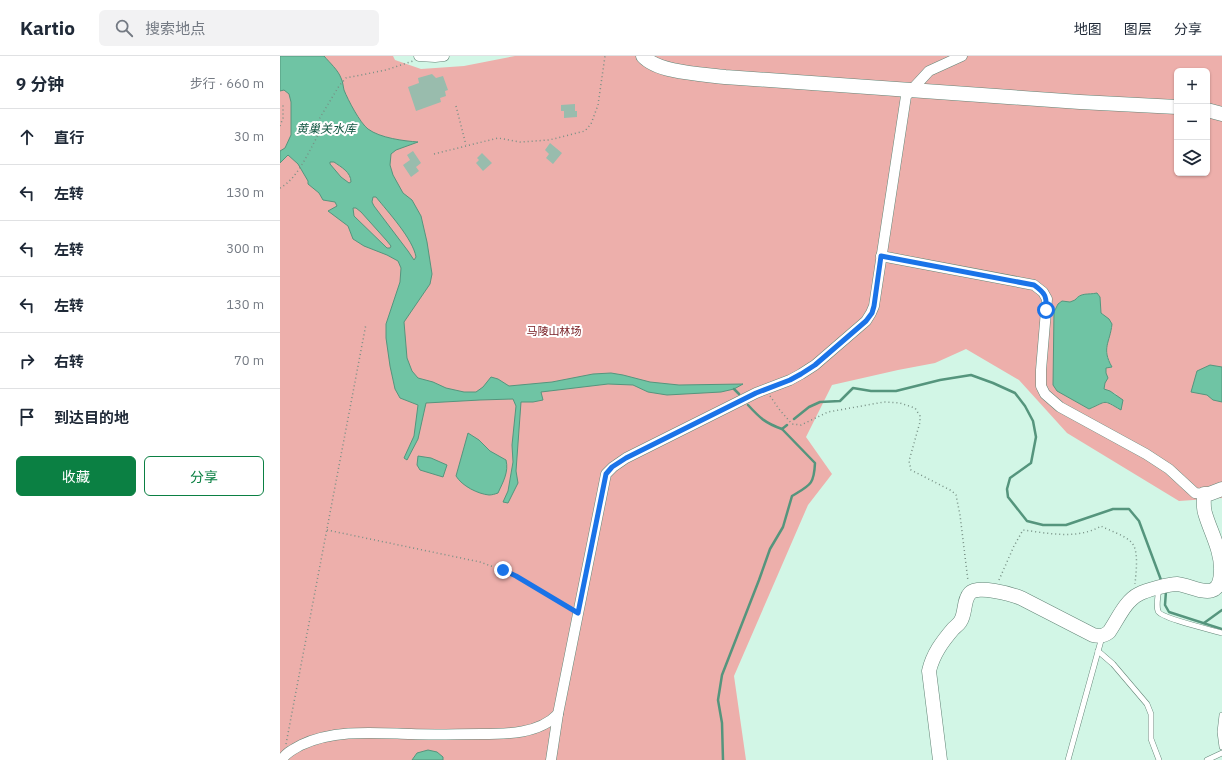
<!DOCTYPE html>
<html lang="zh">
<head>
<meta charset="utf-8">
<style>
	body { margin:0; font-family:"IBM Plex Sans","Noto Sans SC",sans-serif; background:#f2f2f3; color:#1f2937 }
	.controls { position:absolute; right:12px; top:12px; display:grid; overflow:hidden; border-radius:6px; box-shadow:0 1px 3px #0004 }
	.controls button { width:36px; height:36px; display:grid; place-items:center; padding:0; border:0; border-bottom:1px solid #e0e1e3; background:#fff; color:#1f2937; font:20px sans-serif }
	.stop { position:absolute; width:12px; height:12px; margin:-9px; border:3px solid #1a73e8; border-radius:50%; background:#fff }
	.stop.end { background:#1a73e8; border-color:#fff; box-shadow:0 1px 4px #0008 }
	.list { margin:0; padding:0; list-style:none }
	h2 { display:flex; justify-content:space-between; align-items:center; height:52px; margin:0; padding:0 16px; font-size:17px }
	h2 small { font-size:13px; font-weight:400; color:#747a83 }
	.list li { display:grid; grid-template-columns:26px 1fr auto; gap:12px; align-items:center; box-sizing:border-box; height:56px; padding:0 16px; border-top:1px solid #e0e1e3 }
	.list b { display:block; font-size:15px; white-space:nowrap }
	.list em { font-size:13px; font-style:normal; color:#747a83 }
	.actions { display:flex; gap:8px; padding:12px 16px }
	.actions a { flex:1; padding:9px 0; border:1px solid #0b8043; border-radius:6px; text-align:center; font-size:14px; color:#0b8043 }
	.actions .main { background:#0b8043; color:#fff }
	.icon { flex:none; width:22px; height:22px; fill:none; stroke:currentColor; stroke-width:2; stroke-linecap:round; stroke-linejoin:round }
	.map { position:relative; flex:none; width:942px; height:704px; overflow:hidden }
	header { display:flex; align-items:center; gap:24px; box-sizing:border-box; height:56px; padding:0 20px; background:#fff; border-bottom:1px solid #e0e1e3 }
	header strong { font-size:19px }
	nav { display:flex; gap:22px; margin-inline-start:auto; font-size:14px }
	.search { width:280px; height:36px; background:#f2f2f3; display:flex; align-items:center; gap:10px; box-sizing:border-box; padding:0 14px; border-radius:6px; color:#747a83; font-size:15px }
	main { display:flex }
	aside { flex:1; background:#fff }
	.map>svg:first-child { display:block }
</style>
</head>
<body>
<header>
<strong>Kartio</strong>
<div class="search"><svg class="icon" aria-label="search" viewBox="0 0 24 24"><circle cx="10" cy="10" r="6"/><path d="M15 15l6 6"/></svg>搜索地点</div>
<nav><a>地图</a><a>图层</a><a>分享</a></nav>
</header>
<main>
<aside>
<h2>9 分钟<small>步行 · 660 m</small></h2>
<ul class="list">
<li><svg class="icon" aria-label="ahead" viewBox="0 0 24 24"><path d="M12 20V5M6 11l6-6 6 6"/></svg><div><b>直行</b></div><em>30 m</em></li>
<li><svg class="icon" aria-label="left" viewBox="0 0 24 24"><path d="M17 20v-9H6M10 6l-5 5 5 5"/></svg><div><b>左转</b></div><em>130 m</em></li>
<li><svg class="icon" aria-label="left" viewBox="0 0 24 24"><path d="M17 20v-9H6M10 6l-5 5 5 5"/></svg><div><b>左转</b></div><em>300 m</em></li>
<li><svg class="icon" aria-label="left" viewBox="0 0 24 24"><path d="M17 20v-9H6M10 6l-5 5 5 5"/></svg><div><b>左转</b></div><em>130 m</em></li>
<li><svg class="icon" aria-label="right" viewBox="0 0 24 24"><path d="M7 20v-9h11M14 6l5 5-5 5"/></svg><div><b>右转</b></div><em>70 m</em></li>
<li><svg class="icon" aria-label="arrive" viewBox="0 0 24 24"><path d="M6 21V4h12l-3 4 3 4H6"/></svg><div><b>到达目的地</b></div></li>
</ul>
<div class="actions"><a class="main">收藏</a><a>分享</a></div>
</aside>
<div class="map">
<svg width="942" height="704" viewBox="0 0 942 704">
	<rect width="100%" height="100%" fill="#d2f6e6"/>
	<path fill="#edafab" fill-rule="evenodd" d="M0 0H113L115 4 141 13 184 10 235 0H942V442L899 445 787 377 739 324 686 293 655 307 618 314 552 329 526 381 552 418 528 449 454 620 466 704H0ZM897 15H927V117H897ZM817 237 820 241 821 257 824 259 832 271C827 287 823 295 832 311L826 312 824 333 836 338 841 354 829 347 823 346 808 353 774 265C774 256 774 250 782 245L790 246 795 244C800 236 809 239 817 237Z"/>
	<g fill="#6fc4a4" stroke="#55957d" fill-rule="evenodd">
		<path d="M0 0H44C50 7 58 14 61 22 63 26 63 30 64 34 68 44 80 67 88 73 100 82 124 85 138 86L116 94 111 98 110 109 113 119 123 137 132 144 141 160 147 186 152 218 150 228 124 266 127 302 132 315 138 322 153 326 166 332 184 336H196L203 331 211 321 218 323 229 330 272 326 313 318 331 317 343 319 370 326 399 329 463 328 454 333 441 336 387 339 368 336 353 329 328 328 261 336 263 344 253 346H241L236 415 238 427 228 447 223 446 228 435 233 406 232 389 236 350 233 343 200 344 146 347 138 383 127 404 124 402 134 380 138 349 120 342 115 333 110 310 106 282V268L120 226 121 212 118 205 107 199 84 190 73 183 68 170 48 155 57 150 55 146 43 144 39 137 28 128V125L18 108 8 99 0 107V95L5 92 11 79V46L9 38 4 34 0 35ZM50 106H54C61 111 71 116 71 126L69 127 61 121 50 108ZM93 141H96C108 156 133 183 136 201L134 204 128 195 94 150 92 146ZM73 152H76L81 156 107 185 111 190 110 192H107L74 160Z"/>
		<path d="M817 237 820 241 821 257 829 263 832 268C830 287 821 292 832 311L826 312V317L828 322 825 327 824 333 830 335 843 344 841 354C822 343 828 345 809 353L777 335 773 329 774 256 778 248 782 245 790 246 795 244C801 236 808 239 817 237Z"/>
		<polygon points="930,309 942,311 942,346 933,344 927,339 911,336 917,315"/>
		<path d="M188 377 199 384 210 395 226 404C229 416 223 426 218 437 215 438 212 439 209 439 198 438 182 430 176 420Z"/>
		<polygon points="138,400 151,402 167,409 163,421 140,414 137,409"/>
		<polygon points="148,694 157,696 163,701 163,704 132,704 137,697"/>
	</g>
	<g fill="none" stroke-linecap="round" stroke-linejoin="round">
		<g stroke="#55957d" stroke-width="2.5">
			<polyline points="454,333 459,338"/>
			<path d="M468 349C480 362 485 367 502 373L507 369"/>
			<polyline points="514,363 529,351 540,346 560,345 573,332 591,335 616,335 660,324 691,319 713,327 735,337 745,350 753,365 756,381 751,407 730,422 727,433 728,441 747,465 763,469 786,469 833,453 849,453 859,465 881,524"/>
			<polyline points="886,535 885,549 889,556 942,573"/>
			<polyline points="924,567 942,554"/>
			<path d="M443 704 442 667 438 644 442 619 479 524 490 493 503 471 512 440C530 429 534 429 535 407L502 373"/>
		</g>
	</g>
	<g fill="#99bcad">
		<polygon points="152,18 156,22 163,20 168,34 165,35 166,40 160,42 161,46 136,55 128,31 139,27 138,22"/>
		<polygon points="295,48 295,55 297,55 297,61 284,62 284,55 281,55 281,49"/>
		<polygon points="270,87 282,97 273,108 266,102 269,98 265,94"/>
		<polygon points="133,95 141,107 136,111 139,115 131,121 123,109 130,104 127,99"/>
		<polygon points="202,97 212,107 203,115 196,107 199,104 197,102"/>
	</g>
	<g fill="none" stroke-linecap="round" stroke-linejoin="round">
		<g stroke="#638577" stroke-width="6">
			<g id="lane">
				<path d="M879 533C878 539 876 549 878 555 880 562 932 574 942 577"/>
				<polyline points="818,595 833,608 867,648 871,658 871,683 879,704"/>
				<polyline points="942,659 940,676 942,691"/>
				<polyline points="788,704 822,581"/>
				<polyline points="927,704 942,697"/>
			</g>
		</g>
		<g stroke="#638577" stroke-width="11">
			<g id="street">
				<polyline points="139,0 155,1 164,0"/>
				<polyline points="601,200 754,229 763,236 767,243 761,314 761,330 765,338 780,351 866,398 889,413 915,437 924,438"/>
				<path d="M2 704C5 697 14 693 21 689 55 673 95 677 131 678 155 679 178 678 201 678 227 678 259 678 278 658"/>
				<polyline points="271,704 278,658 326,418 333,411 346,402 476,337 510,324 521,318 535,309 586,265 591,257 594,250 626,40 649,15 682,0"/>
			</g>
		</g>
		<g stroke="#638577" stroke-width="15">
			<g id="secondary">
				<path d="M363 0C378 17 423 18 445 21L800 46 897 51"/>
				<polyline points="927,54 942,58"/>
				<path d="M660 704 649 615C653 598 662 586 673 573 675 571 678 569 680 566 686 558 683 544 690 537 698 529 731 538 741 542L813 579C820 581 824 580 829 576 838 563 845 545 859 538 866 534 890 528 897 528 915 530 940 549 941 515 942 495 930 475 925 457 923 451 924 444 924 438H929L942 433"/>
			</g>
		</g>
		<g stroke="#779085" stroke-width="1.5" stroke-dasharray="1 3" stroke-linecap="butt">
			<polyline points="176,50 186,89"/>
			<polyline points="0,70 3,62 3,48"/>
			<polyline points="154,98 218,82 240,86 269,84 305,75 311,68 318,49 325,0"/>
			<path d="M0 132C19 122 30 92 41 74L35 70 59 30 66 22 106 14 133 5"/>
			<polyline points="490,340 499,353 512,368 521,369 548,356 604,346 620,347 635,352 640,360 640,366 629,405 631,414 672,435 676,439 680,459 688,525"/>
			<polyline points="47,474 200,506 236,519 290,552"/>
			<path d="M719 524 734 490 743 474C767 477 798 484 821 470 830 475 845 479 852 487 859 495 856 517 855 528"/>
			<polyline points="6,688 86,268"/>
		</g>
		<use href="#lane" stroke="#fff" stroke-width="5"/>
		<use href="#street" stroke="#fff" stroke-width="10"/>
		<use href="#secondary" stroke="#fff" stroke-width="14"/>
	</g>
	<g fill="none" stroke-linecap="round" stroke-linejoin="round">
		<path stroke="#1a73e8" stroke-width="5" d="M223 514 236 520 298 557 326 418 332 411 346 402 476 337 510 324 521 318 535 309 586 265 592 257 594 250 601 200 754 229C765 237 767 240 766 254"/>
	</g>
	<g text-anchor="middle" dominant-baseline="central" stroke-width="4" stroke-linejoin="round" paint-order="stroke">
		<g font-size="11" fill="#73171d" stroke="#fff">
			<text x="274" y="275">马陵山林场</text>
		</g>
		<g font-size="12" font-style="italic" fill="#145843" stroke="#fff">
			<text x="46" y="72">黄巢关水库</text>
		</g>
	</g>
</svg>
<div class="controls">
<button>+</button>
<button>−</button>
<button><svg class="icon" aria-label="layers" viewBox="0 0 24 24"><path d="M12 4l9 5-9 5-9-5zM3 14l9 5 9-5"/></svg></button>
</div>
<div class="stop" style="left:766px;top:254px"></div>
<div class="stop end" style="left:223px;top:514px"></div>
</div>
</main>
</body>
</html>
